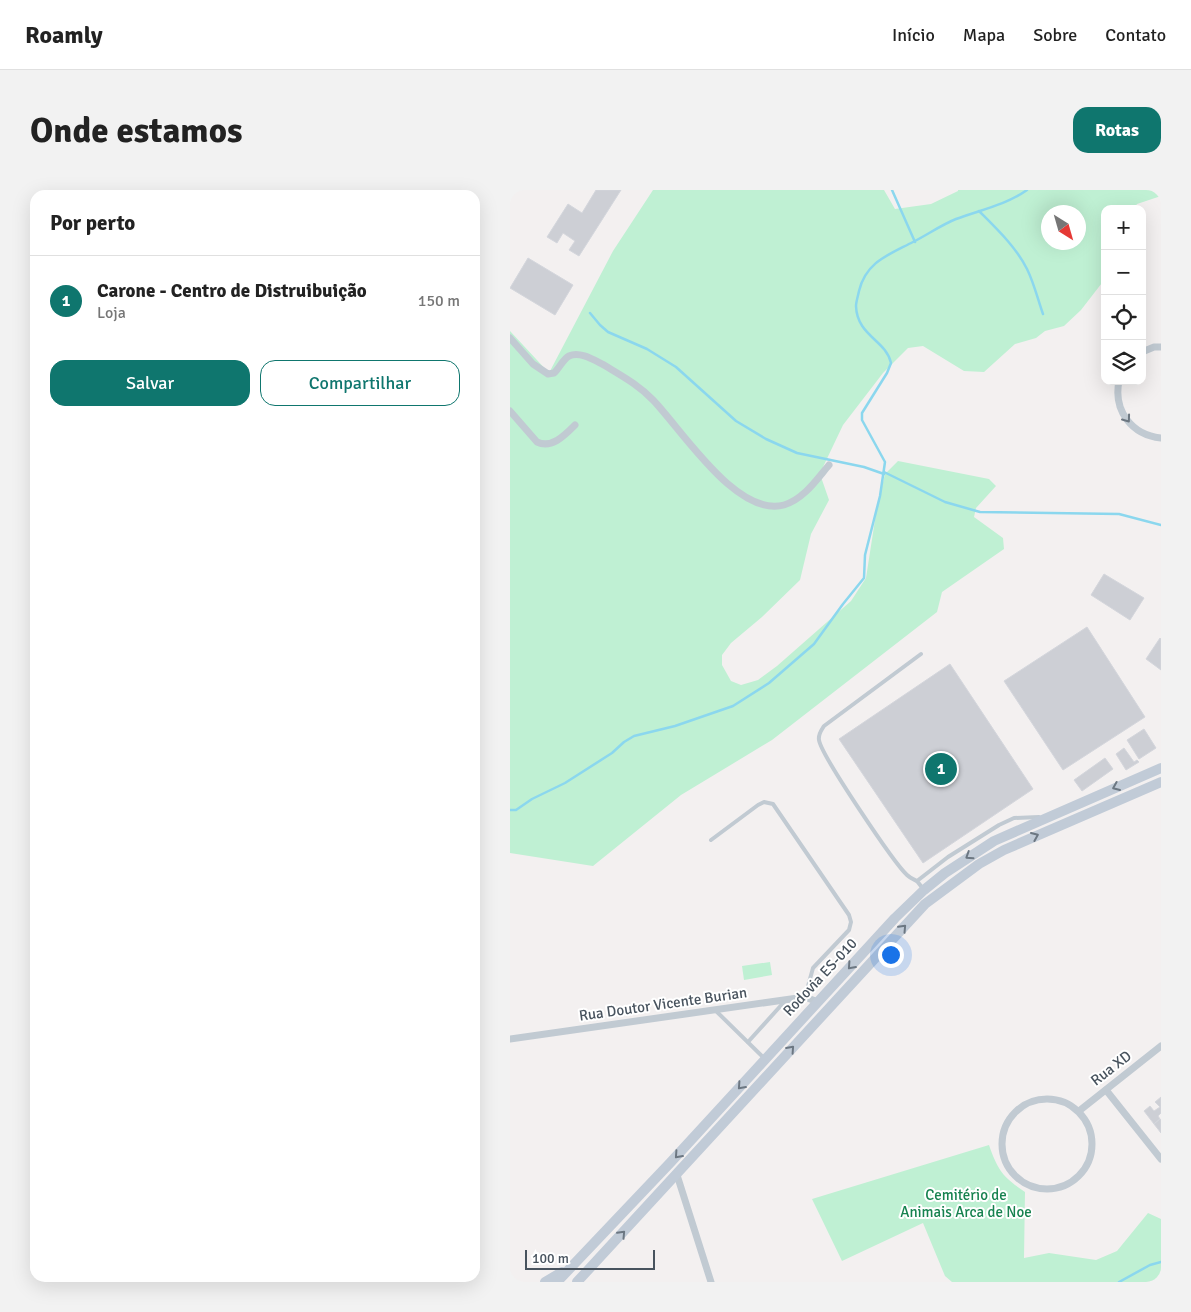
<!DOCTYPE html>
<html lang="pt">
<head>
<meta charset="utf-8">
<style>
	body { margin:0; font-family:Signika,sans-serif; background:#f2f2f2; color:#222 }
	.controls { position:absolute; right:15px; top:15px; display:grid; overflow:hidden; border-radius:10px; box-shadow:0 5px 20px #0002 }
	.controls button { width:45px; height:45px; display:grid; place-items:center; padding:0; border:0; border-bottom:1px solid #e0e0e0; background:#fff; color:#222; font:25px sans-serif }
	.compass { position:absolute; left:531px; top:15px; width:45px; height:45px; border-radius:50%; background:#fff; box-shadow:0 5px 20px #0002; rotate:143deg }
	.scale { position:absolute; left:15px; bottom:12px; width:130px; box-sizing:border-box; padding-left:5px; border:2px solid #48535e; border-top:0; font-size:14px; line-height:18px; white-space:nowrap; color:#48535e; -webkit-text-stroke:4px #fff; paint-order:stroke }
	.you { position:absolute; left:380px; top:764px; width:18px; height:18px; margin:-12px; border:4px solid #fff; border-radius:50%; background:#1a73e8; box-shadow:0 0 0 8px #1a73e833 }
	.badge { display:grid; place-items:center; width:32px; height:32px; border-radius:50%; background:#0f766e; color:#fff; font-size:16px; font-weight:700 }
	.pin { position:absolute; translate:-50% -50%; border:2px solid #fff; box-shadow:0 1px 5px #0006 }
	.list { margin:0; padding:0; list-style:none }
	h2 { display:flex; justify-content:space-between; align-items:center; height:65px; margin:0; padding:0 20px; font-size:21px }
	h2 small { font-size:16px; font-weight:400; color:#767676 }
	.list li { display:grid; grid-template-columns:32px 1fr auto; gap:15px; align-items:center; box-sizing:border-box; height:90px; padding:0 20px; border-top:1px solid #e0e0e0 }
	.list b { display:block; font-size:19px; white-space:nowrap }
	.list p { margin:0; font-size:16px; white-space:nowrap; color:#767676 }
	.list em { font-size:16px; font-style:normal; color:#767676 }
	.actions { display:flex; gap:10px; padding:15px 20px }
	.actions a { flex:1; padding:11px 0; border:1px solid #0f766e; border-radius:15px; text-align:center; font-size:18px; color:#0f766e }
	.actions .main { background:#0f766e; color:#fff }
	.icon { flex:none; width:28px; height:28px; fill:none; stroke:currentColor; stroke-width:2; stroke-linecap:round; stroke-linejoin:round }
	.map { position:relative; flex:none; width:651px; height:1092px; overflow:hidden; border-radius:15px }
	header { display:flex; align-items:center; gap:30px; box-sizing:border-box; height:70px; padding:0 25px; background:#fff; border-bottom:1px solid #e0e0e0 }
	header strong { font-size:24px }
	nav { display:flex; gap:28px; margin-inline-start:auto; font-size:18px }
	.intro { display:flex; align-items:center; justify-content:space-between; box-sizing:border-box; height:120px; padding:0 30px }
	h1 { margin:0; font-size:35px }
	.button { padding:12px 22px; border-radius:15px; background:#0f766e; color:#fff; font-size:18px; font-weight:700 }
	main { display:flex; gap:30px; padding:0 30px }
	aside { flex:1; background:#fff; border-radius:15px; box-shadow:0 5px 20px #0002 }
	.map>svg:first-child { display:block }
</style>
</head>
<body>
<header>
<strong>Roamly</strong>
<nav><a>Início</a><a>Mapa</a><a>Sobre</a><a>Contato</a></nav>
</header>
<div class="intro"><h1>Onde estamos</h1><a class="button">Rotas</a></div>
<main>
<aside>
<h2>Por perto<small></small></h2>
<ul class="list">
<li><span class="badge">1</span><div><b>Carone - Centro de Distruibuição</b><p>Loja</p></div><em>150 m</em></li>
</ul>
<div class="actions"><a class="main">Salvar</a><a>Compartilhar</a></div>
</aside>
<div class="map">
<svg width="651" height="1092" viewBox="0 0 651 1092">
	<rect width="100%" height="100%" fill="#f3f0f0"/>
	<g fill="#bff0d3" fill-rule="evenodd">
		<path d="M143 0H374L385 19 421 14 448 1V0H651V6L627 14 624 19H595V89L571 120 554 136 535 141 526 148 505 154 474 182 454 181 413 156 398 158 373 183 333 235 313 277 311 287 319 310 301 344 290 390 252 427 221 453 212 465V475L221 491 231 495 248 490 267 476 341 411 356 388 367 317 375 284 388 271 479 289 486 296 466 318 464 327 493 348 494 359 432 402 427 422 262 550 171 605 83 676 0 663V141L39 183 103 61ZM538 22H568V52H538Z"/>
		<polygon points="260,772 262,785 234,790 232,776"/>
		<path d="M479 955C488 981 493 987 515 1002L514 1068 539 1063 586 1070 607 1061 638 1023 651 1029V1092H442L435 1086 413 1033 332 1071 302 1009Z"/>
	</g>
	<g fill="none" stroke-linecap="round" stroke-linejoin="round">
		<g stroke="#8bd7ee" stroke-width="2.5">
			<polyline points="382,0 405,52"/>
			<path d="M469 21C487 39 506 57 517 79 524 93 528 110 533 124"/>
			<polyline points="80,123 90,135 98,142 137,159 166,177 226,231 256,249 287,263 354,277 374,284"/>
			<polyline points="374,282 435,312 470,322 609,324 651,335"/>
			<path d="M0 620H6L22 609 55 593 102 563 114 552 124 546 165 536 223 516 259 493 304 454 333 414 354 388 355 365 370 306 375 272 352 230V223L377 183 381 173C376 150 347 146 346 116 346 112 348 106 349 101 356 72 378 65 403 52 417 45 431 35 446 29 470 20 496 15 517 0"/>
			<polyline points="609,1092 640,1075 651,1072"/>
		</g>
	</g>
	<g fill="#cdcfd5" stroke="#d4d6dc">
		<polygon points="86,0 111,0 69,66 59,60 65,51 53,43 47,53 37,47 58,14 72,23"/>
		<polygon points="18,68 63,95 45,125 0,98"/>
		<polygon points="594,384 634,408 620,430 581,405"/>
		<polygon points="577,437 635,527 553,580 494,491"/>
		<polygon points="650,448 651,449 651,480 636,469"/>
		<polygon points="440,474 523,599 413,673 329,549"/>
		<polygon points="634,539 646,558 629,569 617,550"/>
		<polygon points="614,558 624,572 627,570 629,572 616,580 606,564"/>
		<polygon points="595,568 603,579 572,601 564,590"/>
		<polygon points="651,907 651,923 648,926 650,929 644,934 634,921 640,916 644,921 650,917 645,912"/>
		<polygon points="650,929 651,930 651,943 644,934"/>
	</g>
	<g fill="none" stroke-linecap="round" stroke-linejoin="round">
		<g stroke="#c1cad2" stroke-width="4">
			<polyline points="201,650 248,615 254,612 263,614 339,725 341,732 339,740 303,778 295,807"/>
			<path d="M407 691C403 689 400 688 397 685 384 673 311 565 309 550 308 544 311 541 314 536L411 464"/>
			<polyline points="414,700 407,691 438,667 489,635 504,628 529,627"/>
			<polyline points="205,820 255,869"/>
			<polyline points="238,852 275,811"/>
		</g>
		<g stroke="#c1cad2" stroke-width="7">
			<path d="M0 148 23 174 38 184 44 183C49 179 53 169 59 166 70 161 84 170 94 175 112 186 129 195 143 210 172 240 227 328 274 315 294 309 307 289 319 275"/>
			<polyline points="632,162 644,157 651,157"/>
			<path d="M609 191C603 221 622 245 651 248"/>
			<path d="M0 221 27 252C42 259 55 245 65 235"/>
			<polyline points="0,849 295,807 308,812"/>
			<polyline points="596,900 651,969"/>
			<circle cx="537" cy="954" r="45"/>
			<polyline points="569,921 651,856"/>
			<polyline points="167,985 201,1092"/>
		</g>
		<g stroke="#c1cbd7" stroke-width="10">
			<polyline points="35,1092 52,1082"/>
			<polyline points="47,1092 160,973 385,728 414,700 435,683 484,651 651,578"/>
			<polyline points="67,1092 415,714 469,674 494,660 651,592"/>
		</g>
	</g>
	<defs><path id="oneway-chevron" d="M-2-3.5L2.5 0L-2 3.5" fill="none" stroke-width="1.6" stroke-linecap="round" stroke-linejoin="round" transform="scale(1.25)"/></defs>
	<use stroke="#6c7781" href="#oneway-chevron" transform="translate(617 229) rotate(54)"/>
	<g stroke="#6c7782">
		<use href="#oneway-chevron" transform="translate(606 597) rotate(157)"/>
		<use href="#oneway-chevron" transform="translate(525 646) rotate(-23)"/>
		<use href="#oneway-chevron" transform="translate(459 666) rotate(147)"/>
		<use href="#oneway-chevron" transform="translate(393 738) rotate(-47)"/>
		<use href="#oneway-chevron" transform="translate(341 776) rotate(132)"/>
		<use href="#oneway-chevron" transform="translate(281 859) rotate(-48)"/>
		<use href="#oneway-chevron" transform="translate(231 896) rotate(132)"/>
		<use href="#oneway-chevron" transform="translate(168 965) rotate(132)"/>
		<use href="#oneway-chevron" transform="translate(112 1044) rotate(-47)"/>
	</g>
	<g text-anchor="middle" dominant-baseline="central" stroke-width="4" stroke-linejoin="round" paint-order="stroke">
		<g font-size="15" fill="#48535e" stroke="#fff">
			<text transform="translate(310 787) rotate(-47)">Rodovia ES-010</text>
			<text transform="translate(153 814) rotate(-8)">Rua Doutor Vicente Burian</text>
			<text transform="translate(601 878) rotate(-38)">Rua XD</text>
		</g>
		<g font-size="15" fill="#16824f" stroke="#fff">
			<text x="456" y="1005">Cemitério de<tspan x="456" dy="17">Animais Arca de Noe</tspan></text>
		</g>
	</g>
</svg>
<div class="controls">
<button>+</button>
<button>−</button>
<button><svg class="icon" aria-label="locate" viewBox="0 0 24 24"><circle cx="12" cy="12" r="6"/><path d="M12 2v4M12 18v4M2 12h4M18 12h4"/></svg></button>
<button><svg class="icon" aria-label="layers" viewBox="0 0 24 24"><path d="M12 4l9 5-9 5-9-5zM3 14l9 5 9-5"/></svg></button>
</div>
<svg class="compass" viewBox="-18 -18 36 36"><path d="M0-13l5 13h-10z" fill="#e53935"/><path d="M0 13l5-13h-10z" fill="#767676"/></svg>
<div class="scale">100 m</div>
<div class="you"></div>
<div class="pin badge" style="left:431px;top:579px">1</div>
</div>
</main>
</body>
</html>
